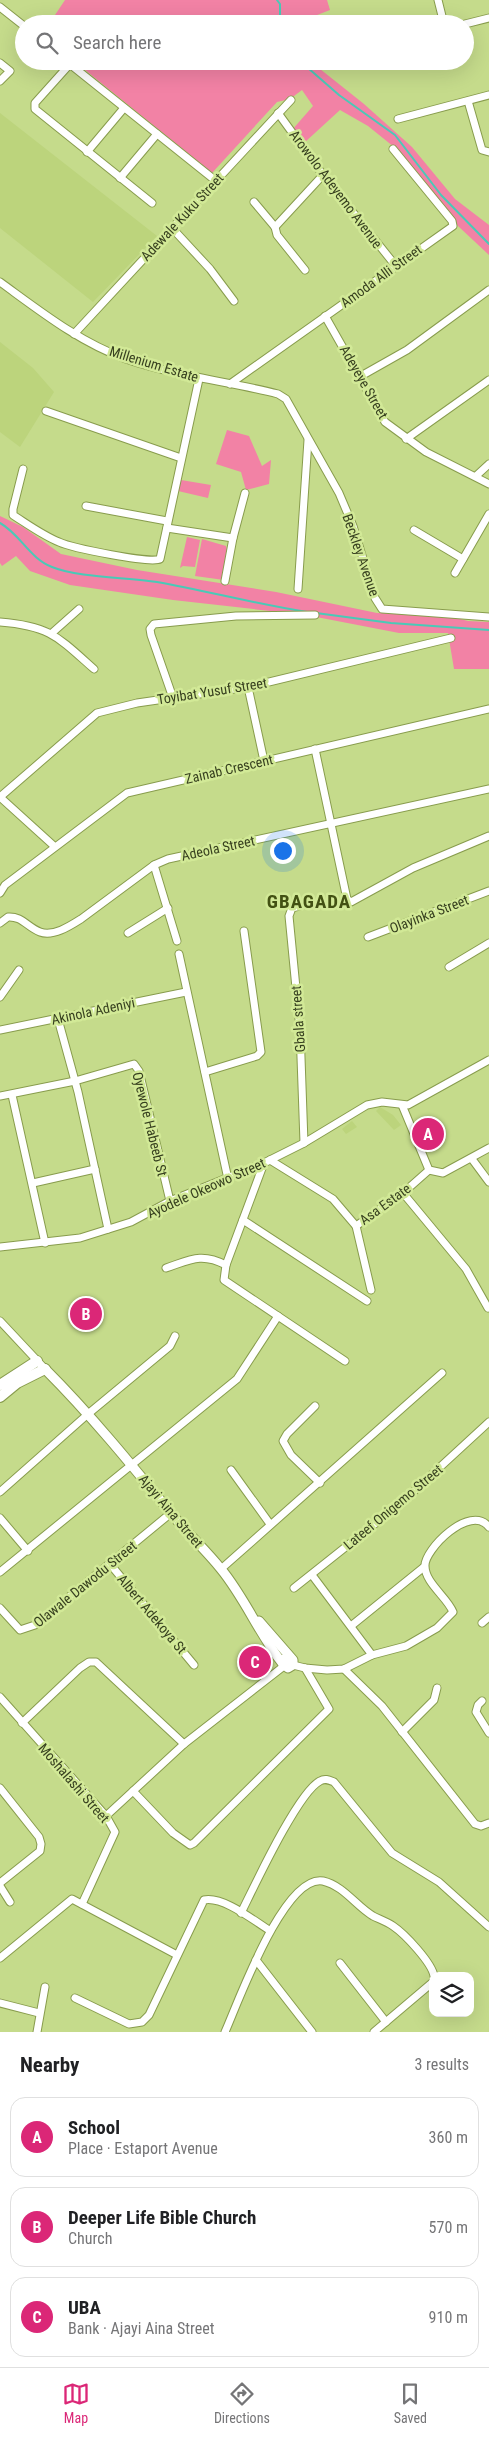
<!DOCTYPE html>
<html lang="en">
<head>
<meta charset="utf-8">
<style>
	body { margin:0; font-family:"Roboto Condensed",sans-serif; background:#f6f6f6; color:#202124 }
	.controls { position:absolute; right:15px; bottom:15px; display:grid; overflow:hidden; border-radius:10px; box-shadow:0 5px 20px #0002 }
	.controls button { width:45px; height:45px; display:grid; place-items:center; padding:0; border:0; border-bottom:1px solid #e0e0e0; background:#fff; color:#202124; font:25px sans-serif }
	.you { position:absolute; left:282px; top:850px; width:18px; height:18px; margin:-12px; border:4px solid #fff; border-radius:50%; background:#1a73e8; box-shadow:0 0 0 8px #1a73e833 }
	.badge { display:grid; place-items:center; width:32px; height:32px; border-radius:50%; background:#db2777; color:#fff; font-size:16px; font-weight:700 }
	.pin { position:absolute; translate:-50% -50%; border:2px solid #fff; box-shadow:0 1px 5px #0006 }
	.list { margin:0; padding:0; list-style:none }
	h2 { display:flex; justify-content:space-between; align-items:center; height:65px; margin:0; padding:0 20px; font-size:21px }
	h2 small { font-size:16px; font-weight:400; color:#757577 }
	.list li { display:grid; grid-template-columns:32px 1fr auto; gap:15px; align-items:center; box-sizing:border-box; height:80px; margin:0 10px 10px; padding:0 10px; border:1px solid #e0e0e0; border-radius:15px }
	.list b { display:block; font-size:19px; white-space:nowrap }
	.list p { margin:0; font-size:16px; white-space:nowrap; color:#757577 }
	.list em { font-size:16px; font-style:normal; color:#757577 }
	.icon { flex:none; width:28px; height:28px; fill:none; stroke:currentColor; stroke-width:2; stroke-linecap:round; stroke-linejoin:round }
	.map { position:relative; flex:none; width:489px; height:2032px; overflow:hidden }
	.search { position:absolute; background:#fff; box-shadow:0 5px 20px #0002; left:15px; right:15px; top:15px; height:55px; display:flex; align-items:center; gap:12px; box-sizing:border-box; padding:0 18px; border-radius:28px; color:#757577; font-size:19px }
	.sheet { height:335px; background:#fff }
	nav { display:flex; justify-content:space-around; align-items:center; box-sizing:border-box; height:70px; border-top:1px solid #e0e0e0; background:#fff; font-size:14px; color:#757577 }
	nav a { display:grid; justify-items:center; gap:2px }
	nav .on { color:#db2777 }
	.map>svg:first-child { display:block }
</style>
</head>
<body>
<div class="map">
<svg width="489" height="2032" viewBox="0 0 489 2032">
	<rect width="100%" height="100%" fill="#c5db8b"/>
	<g fill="#bcd47c">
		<polygon points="0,113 157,236 93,302 0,228"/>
		<polygon points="0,342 33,368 54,392 20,447 0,432"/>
		<polygon points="380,1107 393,1115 401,1125 394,1130 376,1111"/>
		<polygon points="352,1121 357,1127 346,1134 342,1129"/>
	</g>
	<g fill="#f282a5">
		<polygon points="65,0 327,0 330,10 294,24 49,24"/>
		<polygon points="74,61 310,61 364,104 412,147 455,199 489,225 489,255 458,226 394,147 368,126 340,110 304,143 292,130 313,106 302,90 290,99 277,102 212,173"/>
		<polygon points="227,430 249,436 262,466 271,460 269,484 246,490 241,472 216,464"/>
		<polygon points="181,480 211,485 208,498 178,491"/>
		<polygon points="0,516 23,527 61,554 137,570 276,592 377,613 444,615 468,621 489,622 489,669 454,669 448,633 399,633 306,615 173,600 70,585 30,571 16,556 2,566 0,563"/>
		<polygon points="187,537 200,540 195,567 183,566 180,568"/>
		<polygon points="202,539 226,546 228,554 224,580 195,576"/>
	</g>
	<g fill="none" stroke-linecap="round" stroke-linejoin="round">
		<g stroke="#49cab7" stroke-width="2">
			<polyline points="277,0 280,4 280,24"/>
			<polyline points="300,61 339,95 395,135 441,195 489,244"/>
			<path d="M0 523C20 534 30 559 52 567 79 578 127 577 157 582 207 591 256 604 307 612"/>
			<polyline points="316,613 391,623 489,630"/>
		</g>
		<g stroke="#889c4d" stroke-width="9">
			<g id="minor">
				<polyline points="438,0 444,24"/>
				<polyline points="0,7 24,26"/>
				<polyline points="465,24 489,18"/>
				<polyline points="66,61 216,181"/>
				<polyline points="0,63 10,71 0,81"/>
				<polyline points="70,64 35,103 35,109 152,203"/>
				<polyline points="468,101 482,150 489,152"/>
				<polyline points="278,113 323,175 395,265"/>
				<polyline points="398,119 489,95"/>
				<polyline points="87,152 124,108"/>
				<polyline points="120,178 157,134"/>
				<polyline points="254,202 275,227 277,235 305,270"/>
				<polyline points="275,227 323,175"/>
				<polyline points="172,228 210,269 234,301"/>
				<path d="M0 282C40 311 79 342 126 359 175 376 227 381 278 394L286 399 339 493 353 526 375 598 382 609 489 617"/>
				<polyline points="325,316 385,422 426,452 489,484"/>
				<polyline points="74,334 291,100"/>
				<polyline points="361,376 407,350 489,290"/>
				<polyline points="230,384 453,226 452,221 393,149"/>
				<polyline points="46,411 181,458"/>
				<polyline points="406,439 489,380"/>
				<path d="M23 469 13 509V515L16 517C30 526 44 536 59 542 72 548 151 564 160 559L199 379"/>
				<polyline points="476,476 489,464"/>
				<polyline points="86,506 167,521"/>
				<polyline points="167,528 233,538"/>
				<polyline points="414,530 463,559"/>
				<polyline points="455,573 489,514"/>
				<polyline points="225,581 233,538 245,493"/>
				<polyline points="298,589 308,440"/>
				<path d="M0 622C50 626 58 637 94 669"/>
				<polyline points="52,633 79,609"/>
				<polyline points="248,687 264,761"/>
				<polyline points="173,698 151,635 150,629 154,624 236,616 315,615"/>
				<polyline points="315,749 347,899 351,902 413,868 489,836"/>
				<polyline points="0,797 97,713 137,703 248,687 451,638"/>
				<polyline points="0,797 54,846"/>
				<polyline points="154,865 177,941"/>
				<polyline points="0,893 5,885 127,793 489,709"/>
				<polyline points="304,905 292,908 289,916 300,1029 304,1143"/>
				<path d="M0 923 8 917C22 916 27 927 40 932 53 937 70 926 81 919L154 865 168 859 489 789"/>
				<polyline points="128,933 168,908"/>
				<polyline points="368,937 489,891"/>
				<polyline points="179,954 228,1179"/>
				<polyline points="449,967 489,943"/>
				<polyline points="0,997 19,970"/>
				<polyline points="58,1019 78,1092 108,1229"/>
				<polyline points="0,1030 186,992"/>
				<polyline points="205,1072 257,1056 261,1052 244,931"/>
				<polyline points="12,1095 45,1243"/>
				<polyline points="0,1096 75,1081 134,1064 139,1071 170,1201"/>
				<polyline points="402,1105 429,1170 443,1173 489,1148"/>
				<polyline points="472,1159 489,1182"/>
				<polyline points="270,1160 333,1199 356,1226 403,1193 429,1170"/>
				<polyline points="264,1163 226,1265 224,1280 345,1361"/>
				<polyline points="33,1183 95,1169"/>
				<polyline points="403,1193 466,1269 488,1308"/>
				<polyline points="243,1220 367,1301"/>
				<polyline points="356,1226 371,1290"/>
				<polyline points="0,1247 80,1238 131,1222 170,1201 264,1163 304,1143 367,1105 382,1102 408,1105 489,1060"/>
				<path d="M166 1268C190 1260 201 1252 226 1265"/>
				<polyline points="0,1321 45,1369"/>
				<polyline points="315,1406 287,1434 283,1441 291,1455 320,1483"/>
				<polyline points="231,1470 270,1524"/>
				<polyline points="0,1492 88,1414 170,1346 175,1336"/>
				<polyline points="0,1518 28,1551"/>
				<polyline points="110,1564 194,1665"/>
				<polyline points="221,1569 442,1373"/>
				<polyline points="0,1572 237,1379 278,1316"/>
				<polyline points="312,1575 372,1655"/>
				<polyline points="294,1588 401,1503 489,1422"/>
				<polyline points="0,1608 20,1630 35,1625 171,1513"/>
				<polyline points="482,1623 489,1617"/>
				<polyline points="351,1626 424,1567"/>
				<path d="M293 1665 305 1668 327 1670 344 1669 372 1655 406 1646 437 1628 453 1612C447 1597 425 1583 425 1566 424 1550 470 1503 489 1527"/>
				<polyline points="344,1669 382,1706 475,1824 481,1826 489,1823"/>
				<polyline points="0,1697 106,1816 115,1832 82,1904"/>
				<polyline points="482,1701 478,1705 476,1712 489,1733"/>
				<polyline points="22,1723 80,1668 89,1662 96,1662 184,1744"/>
				<polyline points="402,1732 434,1700 437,1688"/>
				<polyline points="0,1788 39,1837 41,1844 40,1851 0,1883"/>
				<polyline points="133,1791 173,1833 190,1845 194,1843 329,1709 305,1668"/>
				<polyline points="106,1816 184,1744 284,1666"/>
				<polyline points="0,1886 10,1902"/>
				<path d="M241 1913C254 1887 298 1792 320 1781 325 1778 329 1780 334 1782L392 1853 439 1882 489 1927"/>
				<polyline points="0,1958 72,1899 177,1955"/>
				<polyline points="256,1960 312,2032"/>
				<polyline points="340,1963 386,2022"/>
				<path d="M75 1998 129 2024 142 2022 149 2015 204 1900C223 1896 253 1920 269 1930"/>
				<polyline points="0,2003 39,2013"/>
				<polyline points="37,2032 45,1987"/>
				<path d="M225 2032C238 2003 284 1874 323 1881 344 1886 356 1906 373 1916 379 1919 387 1922 393 1926 405 1934 432 1963 434 1976"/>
				<polyline points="374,2032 433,1982"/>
			</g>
		</g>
		<g stroke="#889c4d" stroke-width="11">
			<g id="tertiary">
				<path d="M45 1369C90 1414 130 1463 170 1512 186 1532 205 1549 221 1569 245 1598 259 1634 283 1664"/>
				<polyline points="259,1621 293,1660 293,1665 288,1668 283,1664 284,1659 289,1658"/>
			</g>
		</g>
		<g stroke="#889c4d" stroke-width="12">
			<g id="secondary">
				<polyline points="0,1385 37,1361"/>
				<polyline points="0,1397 17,1383 45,1369"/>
			</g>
		</g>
		<use href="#minor" stroke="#fff" stroke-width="7"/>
		<use href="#tertiary" stroke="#fff" stroke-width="9"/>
		<use href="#secondary" stroke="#fff" stroke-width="10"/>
	</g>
	<g text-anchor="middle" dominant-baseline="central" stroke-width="5" stroke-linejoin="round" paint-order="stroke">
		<g font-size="14" fill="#37401f" stroke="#d2e997">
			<text transform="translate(336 189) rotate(53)">Arowolo Adeyemo Avenue</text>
			<text transform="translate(182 217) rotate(-47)">Adewale Kuku Street</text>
			<text transform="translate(381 276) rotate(-36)">Amoda Alli Street</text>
			<text transform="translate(154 364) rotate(17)">Millenium Estate</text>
			<text transform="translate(364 382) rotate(60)">Adeyeye Street</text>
			<text transform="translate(361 555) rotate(71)">Beckley Avenue</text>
			<text transform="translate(212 691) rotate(-9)">Toyibat Yusuf Street</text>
			<text transform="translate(229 769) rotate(-13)">Zainab Crescent</text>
			<text transform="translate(218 848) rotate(-12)">Adeola Street</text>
			<text transform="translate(429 914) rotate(-21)">Olayinka Street</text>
			<text transform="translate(93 1011) rotate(-12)">Akinola Adeniyi</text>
			<text transform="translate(298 1019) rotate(-94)">Gbala street</text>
			<text transform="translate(150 1124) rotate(76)">Oyewole Habeeb St</text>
			<text transform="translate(206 1188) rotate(-24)">Ayodele Okeowo Street</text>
			<text transform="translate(385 1204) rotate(-36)">Asa Estate</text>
			<text transform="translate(393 1507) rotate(-40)">Lateef Onigemo Street</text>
			<text transform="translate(171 1511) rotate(50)">Ajayi Aina Street</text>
			<text transform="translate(85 1584) rotate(-39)">Olawale Dawodu Street</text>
			<text transform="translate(152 1614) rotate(50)">Albert Adekoya St</text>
			<text transform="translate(74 1783) rotate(49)">Moshalashi Street</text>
		</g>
		<g font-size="19" font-weight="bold" letter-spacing="1" fill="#435113" stroke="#d2e997">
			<text x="309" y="901">GBAGADA</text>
		</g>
	</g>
</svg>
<div class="controls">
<button><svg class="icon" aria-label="layers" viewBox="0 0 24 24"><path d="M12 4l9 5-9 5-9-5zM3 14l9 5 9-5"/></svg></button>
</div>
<div class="you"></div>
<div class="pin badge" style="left:428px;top:1134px">A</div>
<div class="pin badge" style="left:86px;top:1314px">B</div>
<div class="pin badge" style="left:255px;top:1662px">C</div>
<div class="search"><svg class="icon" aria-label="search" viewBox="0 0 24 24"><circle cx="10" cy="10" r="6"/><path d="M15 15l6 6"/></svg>Search here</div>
</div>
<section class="sheet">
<h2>Nearby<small>3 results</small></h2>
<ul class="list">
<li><span class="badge">A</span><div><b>School</b><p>Place · Estaport Avenue</p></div><em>360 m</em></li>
<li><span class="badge">B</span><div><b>Deeper Life Bible Church</b><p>Church</p></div><em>570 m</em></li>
<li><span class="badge">C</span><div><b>UBA</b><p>Bank · Ajayi Aina Street</p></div><em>910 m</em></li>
</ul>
</section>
<nav>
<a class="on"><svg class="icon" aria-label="map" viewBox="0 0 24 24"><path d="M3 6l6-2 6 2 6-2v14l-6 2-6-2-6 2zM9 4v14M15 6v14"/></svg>Map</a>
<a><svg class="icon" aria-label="directions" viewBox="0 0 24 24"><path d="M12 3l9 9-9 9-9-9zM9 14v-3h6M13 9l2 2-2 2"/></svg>Directions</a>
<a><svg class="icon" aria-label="saved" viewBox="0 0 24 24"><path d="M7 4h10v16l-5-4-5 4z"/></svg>Saved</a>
</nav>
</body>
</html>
